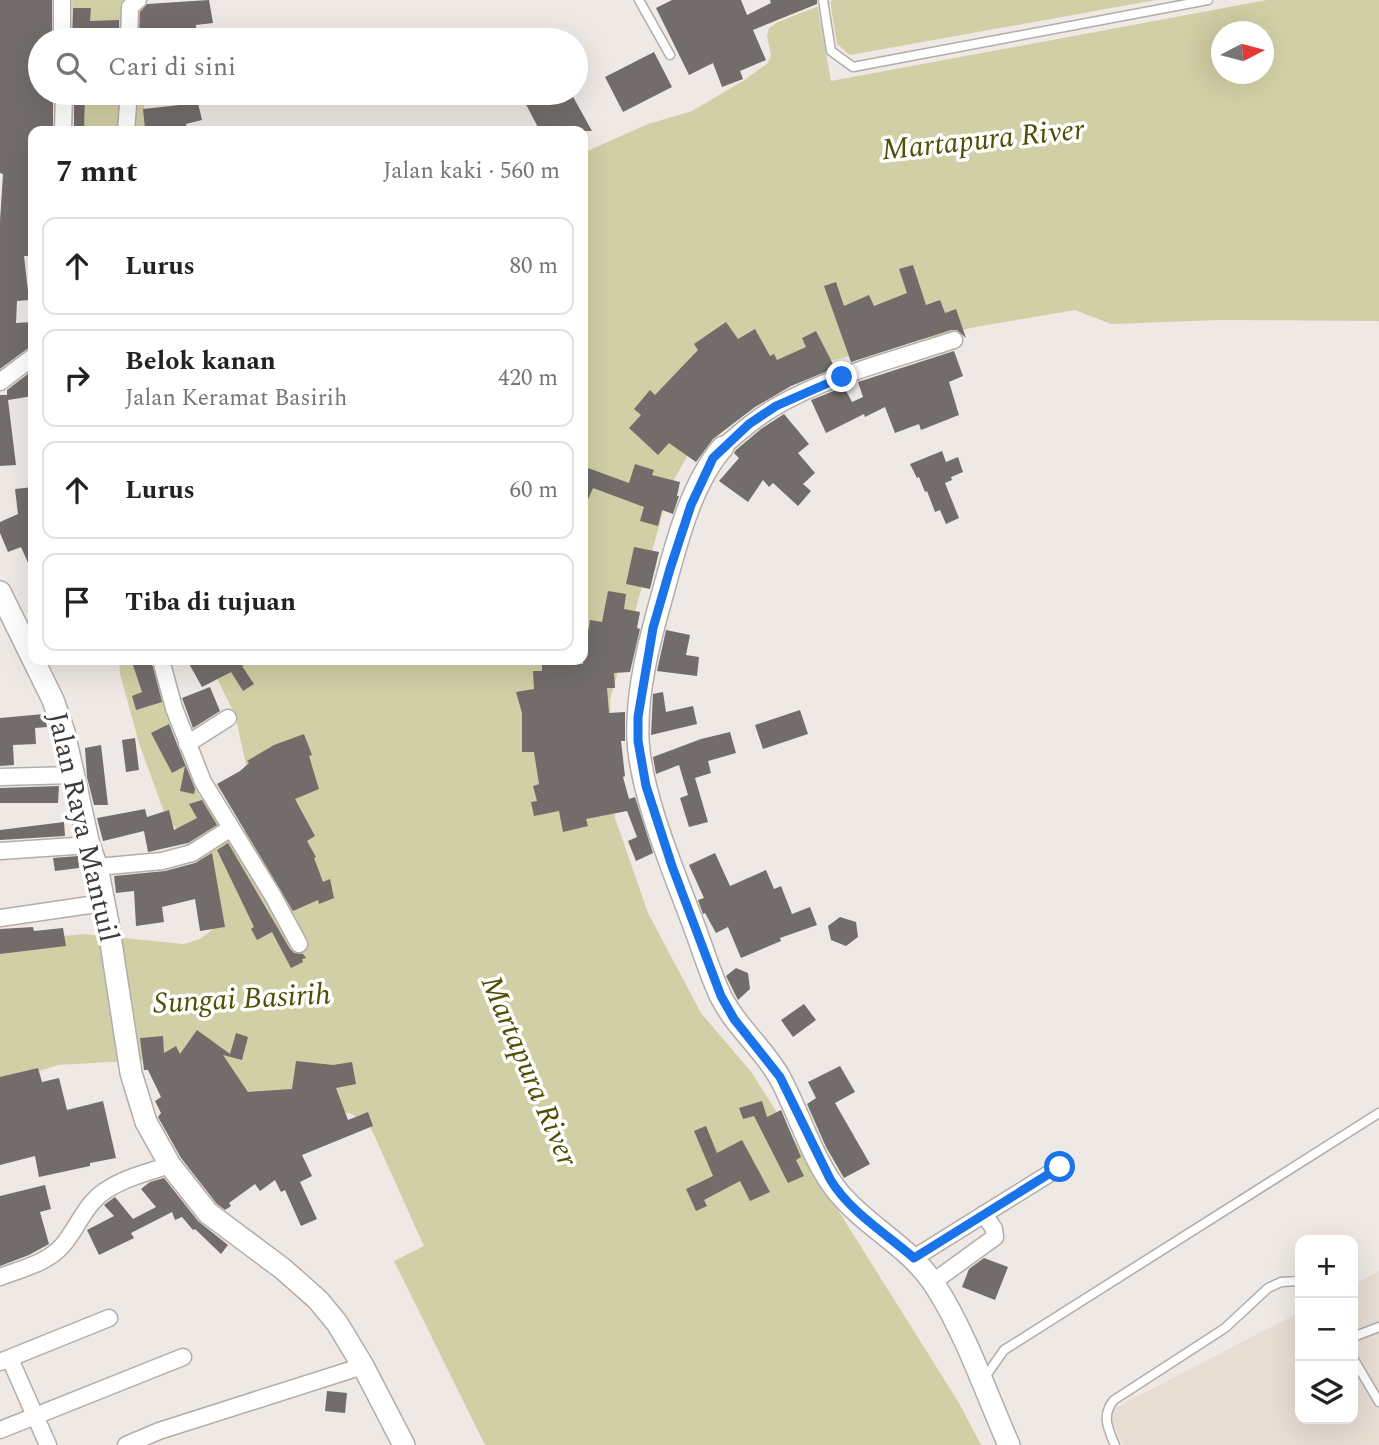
<!DOCTYPE html>
<html lang="id">
<head>
<meta charset="utf-8">
<style>
	body { margin:0; font-family:Spectral,serif; background:#f2f2f2; color:#222 }
	.controls { position:absolute; right:21px; bottom:21px; display:grid; overflow:hidden; border-radius:14px; box-shadow:0 7px 28px #0002 }
	.controls button { width:63px; height:63px; display:grid; place-items:center; padding:0; border:0; border-bottom:2px solid #e0e0e0; background:#fff; color:#222; font:35px sans-serif }
	.compass { position:absolute; left:1211px; top:21px; width:63px; height:63px; border-radius:50%; background:#fff; box-shadow:0 7px 28px #0002; rotate:84deg }
	.stop { position:absolute; width:21px; height:21px; margin:-16px; border:5px solid #1a73e8; border-radius:50%; background:#fff }
	.stop.end { background:#1a73e8; border-color:#fff; box-shadow:0 2px 7px #0008 }
	.list { margin:0; padding:0; list-style:none }
	h2 { display:flex; justify-content:space-between; align-items:center; height:91px; margin:0; padding:0 28px; font-size:30px }
	h2 small { font-size:23px; font-weight:400; color:#767676 }
	.list li { display:grid; grid-template-columns:46px 1fr auto; gap:21px; align-items:center; box-sizing:border-box; height:98px; margin:0 14px 14px; padding:0 14px; border:2px solid #e0e0e0; border-radius:14px }
	.list b { display:block; font-size:26px; white-space:nowrap }
	.list p { margin:0; font-size:23px; white-space:nowrap; color:#767676 }
	.list em { font-size:23px; font-style:normal; color:#767676 }
	.icon { flex:none; width:38px; height:38px; fill:none; stroke:currentColor; stroke-width:2; stroke-linecap:round; stroke-linejoin:round }
	.map { position:relative; flex:none; width:1379px; height:1445px; overflow:hidden }
	.search { position:absolute; background:#fff; box-shadow:0 7px 28px #0002; left:28px; top:28px; width:560px; height:77px; display:flex; align-items:center; gap:18px; box-sizing:border-box; padding:0 24px; border-radius:38px; color:#767676; font-size:26px }
	.panel { position:absolute; background:#fff; box-shadow:0 7px 28px #0002; left:28px; top:126px; width:560px; height:539px; border-radius:14px }
	.map>svg:first-child { display:block }
</style>
</head>
<body>
<div class="map">
<svg width="1379" height="1445" viewBox="0 0 1379 1445">
	<rect width="100%" height="100%" fill="#eee9e4"/>
	<polygon fill="#e8ddd3" points="1379,1271 1379,1445 1123,1445 1107,1412 1300,1312 1300,1419 1353,1419 1353,1285"/>
	<g fill="#d0cfa5" fill-rule="evenodd">
		<polygon points="72,0 141,0 141,40 74,40"/>
		<path d="M834 0H1379V321L1219 320 1111 324 1075 310 975 327 785 371 703 428 670 487 610 700 615 818 648 913 701 1013 752 1073 959 1403 981 1445H485L394 1261 424 1246 369 1124 350 1113H328L287 1125 163 1059 58 1065 36 1072 0 1096V943L83 934 184 944 200 939 217 926 215 882 164 812 139 743 120 674 119 660H152L175 741 199 795 230 836 238 838 249 825V777L235 715 208 660H583V153L648 124 692 111 743 81 768 63 771 55 767 36 769 28 778 22ZM1222 32H1264V74H1222Z"/>
		<polygon points="75,93 143,93 146,131 75,131"/>
	</g>
	<polygon fill="#eee9e4" points="824,0 830,0 837,44 850,55 1156,0 1267,0 831,81 817,3"/>
	<g fill="#726d6a">
		<polygon points="0,0 52,0 52,40 40,40 40,94 53,94 53,131 33,131 33,256 24,256 29,300 17,301 16,323 32,322 33,347 27,349 0,369 0,221 3,174 0,173"/>
		<polygon points="209,0 213,23 196,25 197,40 139,40 140,12 147,4"/>
		<polygon points="672,0 741,0 747,15 771,3 770,0 817,0 817,4 753,30 766,60 740,71 743,79 722,87 713,63 689,75 656,8"/>
		<polygon points="73,8 91,8 90,21 119,20 119,40 117,40 116,32 88,32 88,40 72,40"/>
		<polygon points="654,52 672,87 623,112 605,77"/>
		<polygon points="74,93 85,93 84,131 74,131"/>
		<polygon points="520,93 571,93 592,131 540,131"/>
		<polygon points="198,103 202,120 186,124 187,131 154,131 154,128 145,128 143,109"/>
		<polygon points="913,265 926,305 940,300 945,313 956,309 966,338 957,330 951,330 851,362 824,286 836,282 844,306 869,295 874,306 907,293 899,269"/>
		<polygon points="726,322 738,339 755,329 770,356 774,354 777,360 806,347 802,338 816,331 835,368 791,386 755,407 713,439 696,462 669,443 658,455 629,428 641,415 634,409 650,390 655,395 698,350 694,344"/>
		<polygon points="954,351 963,376 949,382 959,415 921,430 919,424 895,433 885,407 865,417 864,414 826,433 811,400 844,387 852,402 863,397 858,382"/>
		<polygon points="33,370 33,396 8,400 16,465 0,466 0,395 7,395 7,390"/>
		<polygon points="784,414 809,444 798,453 815,473 803,484 811,491 798,506 773,483 769,487 763,480 748,502 719,481 739,458 734,453 736,450 761,429"/>
		<polygon points="942,451 946,462 958,457 963,472 951,477 952,480 945,483 959,518 946,524 940,510 935,512 927,491 925,492 919,477 917,478 910,464"/>
		<polygon points="635,464 654,470 652,475 680,482 677,496 679,496 673,514 662,510 658,526 640,521 644,507 593,488 583,511 583,484 588,468 629,483"/>
		<polygon points="33,487 33,574 21,547 8,552 0,533 0,522 18,514 15,489"/>
		<polygon points="634,547 659,552 650,589 626,584"/>
		<polygon points="608,591 626,594 624,609 640,612 637,628 640,629 630,672 614,673 615,688 607,688 609,713 625,712 625,741 621,741 625,776 623,777 629,799 635,797 653,853 636,861 628,841 637,837 627,811 586,819 588,826 563,832 559,811 534,816 531,802 537,801 533,786 539,784 534,752 522,752 522,713 516,692 534,689 533,671 542,671 542,660 559,660 559,664 583,664 583,638 587,639 590,620 602,622"/>
		<polygon points="666,630 690,635 686,655 699,657 697,676 657,671"/>
		<polygon points="151,660 162,702 136,710 132,696 142,692 133,665"/>
		<polygon points="187,660 253,660 242,666 254,684 243,691 231,672 202,687"/>
		<polygon points="210,687 220,711 193,728 182,698"/>
		<polygon points="663,692 666,712 693,706 697,724 651,735 653,694"/>
		<polygon points="800,710 808,734 763,749 755,725"/>
		<polygon points="44,714 47,727 35,728 36,744 13,745 14,765 0,766 0,718"/>
		<polygon points="169,724 195,789 194,794 180,791 185,766 172,773 151,733"/>
		<polygon points="730,732 736,753 708,761 711,773 695,778 708,822 689,827 680,798 688,795 679,765 656,774 653,757 701,739"/>
		<polygon points="304,734 312,755 309,756 319,789 295,799 315,836 307,841 316,857 314,858 323,882 330,879 334,898 319,904 318,900 293,911 217,784 240,771 249,763 247,761 274,745"/>
		<polygon points="135,738 139,770 126,772 122,740"/>
		<polygon points="101,745 108,805 94,805 87,777 85,748"/>
		<polygon points="59,786 58,803 0,803 0,788"/>
		<polygon points="202,800 217,825 188,843 148,852 144,831 103,841 97,818 145,809 147,817 169,810 174,830 197,818 189,804"/>
		<polygon points="64,822 65,836 0,840 0,830"/>
		<polygon points="228,843 290,949 294,953 303,954 306,958 302,959 303,962 291,968 272,932 257,940 251,929 254,927 217,850"/>
		<polygon points="212,853 225,927 200,931 195,899 162,907 164,922 136,926 134,891 116,893 114,876 165,871 195,863"/>
		<polygon points="715,853 730,886 766,870 774,889 781,886 792,914 810,907 817,925 780,938 781,941 741,958 728,927 716,933 705,913 703,914 698,900 704,898 689,865"/>
		<polygon points="78,856 79,868 55,871 53,858"/>
		<polygon points="840,917 856,922 858,937 846,946 831,940 828,926"/>
		<polygon points="33,927 34,931 63,928 66,946 0,954 0,929"/>
		<polygon points="736,968 748,973 750,989 738,1000 726,976"/>
		<polygon points="804,1004 816,1020 793,1037 781,1020"/>
		<polygon points="197,1030 230,1054 236,1033 248,1037 242,1060 223,1055 248,1092 292,1089 296,1061 333,1065 352,1062 356,1084 336,1088 348,1120 368,1112 373,1126 302,1155 312,1176 300,1182 317,1219 301,1226 285,1190 281,1192 275,1180 260,1191 255,1184 229,1203 231,1206 225,1210 217,1204 181,1158 158,1117 161,1113 155,1101 161,1097 148,1070 144,1070 140,1038 163,1036 164,1053 176,1046 180,1054"/>
		<polygon points="840,1066 855,1092 835,1103 870,1164 844,1178 826,1147 807,1104 816,1098 808,1082"/>
		<polygon points="38,1068 42,1082 59,1078 67,1110 103,1101 116,1158 90,1163 90,1166 39,1177 35,1156 0,1165 0,1077"/>
		<polygon points="762,1101 767,1117 781,1110 801,1157 796,1160 804,1176 788,1183 754,1116 743,1119 739,1108"/>
		<polygon points="706,1126 717,1153 742,1140 770,1192 750,1201 740,1181 704,1200 707,1206 696,1211 686,1189 713,1176 694,1131"/>
		<polygon points="164,1178 198,1221 228,1245 221,1254 195,1229 193,1230 182,1217 175,1220 172,1212 131,1233 134,1238 99,1255 87,1230 114,1216 104,1205 115,1197 133,1219 156,1207 141,1189 150,1182"/>
		<polygon points="45,1185 51,1209 40,1212 49,1244 29,1255 0,1266 0,1196"/>
		<polygon points="984,1258 1008,1267 995,1300 962,1287 969,1269"/>
		<polygon points="327,1391 347,1393 345,1413 325,1411"/>
	</g>
	<g fill="none" stroke-linecap="round" stroke-linejoin="round">
		<g stroke="#b2ada9" stroke-width="11">
			<g id="service">
				<polyline points="639,0 670,55"/>
				<polyline points="823,0 831,51 853,67 1208,0"/>
				<polyline points="1353,1337 1379,1327"/>
				<polyline points="1353,1358 1379,1402"/>
				<polyline points="983,1380 1004,1350 1379,1113"/>
				<path d="M1115 1445C1108 1429 1101 1415 1114 1400L1225 1328 1268 1288 1281 1282 1300 1281"/>
			</g>
		</g>
		<g stroke="#b2ada9" stroke-width="19">
			<g id="minor">
				<polyline points="62,0 62,40"/>
				<polyline points="129,40 130,7 138,0"/>
				<polyline points="63,131 64,93"/>
				<polyline points="126,131 129,93"/>
				<polyline points="0,382 33,357"/>
				<path d="M723 447C740 432 756 418 775 407 827 376 897 359 954 340"/>
				<polyline points="161,660 174,708 203,782 273,896 299,944"/>
				<polyline points="187,744 228,718"/>
				<polyline points="0,777 75,775"/>
				<polyline points="0,851 89,845"/>
				<polyline points="97,867 162,861 192,853 231,828"/>
				<polyline points="0,918 103,903"/>
				<polyline points="914,1258 1060,1167"/>
				<path d="M0 1277C21 1269 47 1263 62 1246 77 1229 85 1204 105 1191 124 1178 148 1172 170 1165"/>
				<polyline points="933,1282 995,1237 994,1229 984,1214"/>
				<polyline points="10,1359 48,1445"/>
				<polyline points="0,1362 109,1318"/>
				<polyline points="0,1430 183,1357"/>
				<polyline points="126,1445 159,1431 363,1366"/>
			</g>
		</g>
		<g stroke="#b2ada9" stroke-width="24">
			<g id="tertiary">
				<path d="M723 447C690 484 675 549 662 596 649 642 636 692 638 740 641 794 672 867 691 918 701 943 709 972 721 997 736 1027 764 1049 780 1078 799 1113 814 1164 839 1193 868 1228 911 1247 936 1287 966 1334 986 1393 1009 1445"/>
				<polyline points="0,592 53,700 64,732 89,845 97,867 108,923 131,1073 146,1122 170,1165 208,1213 283,1269 318,1300 337,1323 363,1366 404,1445"/>
			</g>
		</g>
		<use href="#service" stroke="#fff" stroke-width="8"/>
		<use href="#minor" stroke="#fff" stroke-width="16"/>
		<use href="#tertiary" stroke="#fff" stroke-width="21"/>
	</g>
	<g fill="none" stroke-linecap="round" stroke-linejoin="round">
		<path stroke="#1a73e8" stroke-width="9" d="M842 377 776 406 749 424 713 458 691 505 670 569 653 628 638 717V741L646 786 672 866 721 996 734 1019 780 1077 830 1179C849 1211 885 1233 914 1258L1060 1167"/>
	</g>
	<g text-anchor="middle" dominant-baseline="central" stroke-width="7" stroke-linejoin="round" paint-order="stroke">
		<g font-size="28" fill="#3e3c3a" stroke="#fff">
			<text transform="translate(83 827) rotate(77)">Jalan Raya Mantuil</text>
		</g>
		<g font-size="30" font-style="italic" fill="#514d03" stroke="#fff">
			<text transform="translate(983 140) rotate(-6)">Martapura River</text>
			<text transform="translate(242 999) rotate(-3)">Sungai Basirih</text>
			<text transform="translate(529 1071) rotate(67)">Martapura River</text>
		</g>
	</g>
</svg>
<div class="controls">
<button>+</button>
<button>−</button>
<button><svg class="icon" aria-label="layers" viewBox="0 0 24 24"><path d="M12 4l9 5-9 5-9-5zM3 14l9 5 9-5"/></svg></button>
</div>
<svg class="compass" viewBox="-18 -18 36 36"><path d="M0-13l5 13h-10z" fill="#e53935"/><path d="M0 13l5-13h-10z" fill="#767676"/></svg>
<div class="stop" style="left:1060px;top:1167px"></div>
<div class="stop end" style="left:842px;top:377px"></div>
<div class="search"><svg class="icon" aria-label="search" viewBox="0 0 24 24"><circle cx="10" cy="10" r="6"/><path d="M15 15l6 6"/></svg>Cari di sini</div>
<section class="panel">
<h2>7 mnt<small>Jalan kaki · 560 m</small></h2>
<ul class="list">
<li><svg class="icon" aria-label="ahead" viewBox="0 0 24 24"><path d="M12 20V5M6 11l6-6 6 6"/></svg><div><b>Lurus</b></div><em>80 m</em></li>
<li><svg class="icon" aria-label="right" viewBox="0 0 24 24"><path d="M7 20v-9h11M14 6l5 5-5 5"/></svg><div><b>Belok kanan</b><p>Jalan Keramat Basirih</p></div><em>420 m</em></li>
<li><svg class="icon" aria-label="ahead" viewBox="0 0 24 24"><path d="M12 20V5M6 11l6-6 6 6"/></svg><div><b>Lurus</b></div><em>60 m</em></li>
<li><svg class="icon" aria-label="arrive" viewBox="0 0 24 24"><path d="M6 21V4h12l-3 4 3 4H6"/></svg><div><b>Tiba di tujuan</b></div></li>
</ul>
</section>
</div>
</body>
</html>
